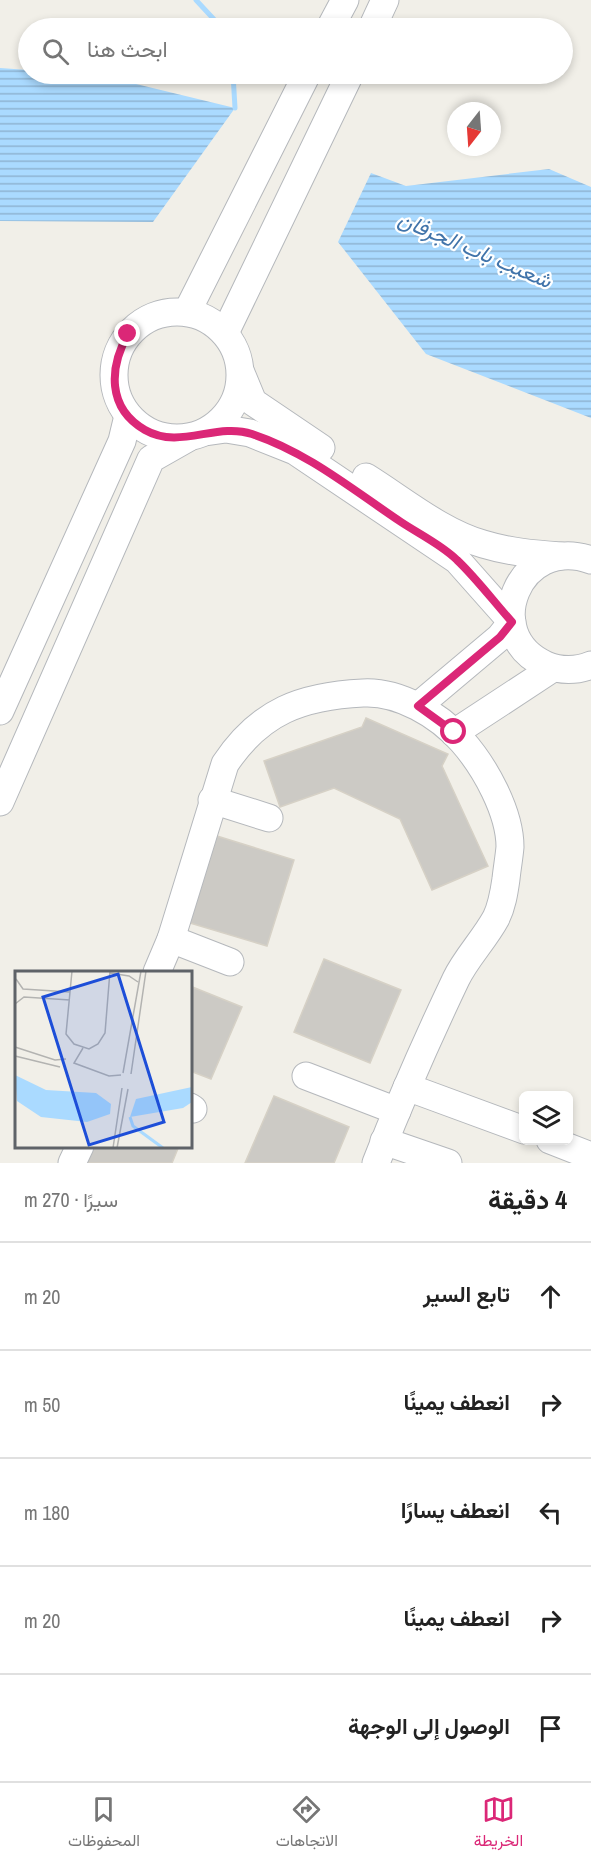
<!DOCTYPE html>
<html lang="ar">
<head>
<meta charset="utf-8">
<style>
	body { margin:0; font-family:"Archivo Narrow",Vazirmatn,sans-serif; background:#f6f6f6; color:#222; direction:rtl }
	.controls { position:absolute; right:18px; bottom:18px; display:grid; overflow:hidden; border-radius:9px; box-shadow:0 3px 9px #0003 }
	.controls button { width:54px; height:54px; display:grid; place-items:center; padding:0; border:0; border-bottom:2px solid #e0e0e0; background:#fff; color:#222; font:30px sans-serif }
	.compass { position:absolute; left:447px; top:102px; width:54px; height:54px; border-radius:50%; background:#fff; box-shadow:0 3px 9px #0003; rotate:197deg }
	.stop { position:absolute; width:18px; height:18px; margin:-14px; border:4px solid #db2777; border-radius:50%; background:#fff }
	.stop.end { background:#db2777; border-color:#fff; box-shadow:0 2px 6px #0008 }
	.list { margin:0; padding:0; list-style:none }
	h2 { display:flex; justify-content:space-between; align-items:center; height:78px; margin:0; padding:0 24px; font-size:26px }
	h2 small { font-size:20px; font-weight:400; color:#767676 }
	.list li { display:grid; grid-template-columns:39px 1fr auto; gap:18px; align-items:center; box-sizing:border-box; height:108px; padding:0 24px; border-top:2px solid #e0e0e0 }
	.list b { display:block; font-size:22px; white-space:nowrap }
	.list em { font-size:20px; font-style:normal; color:#767676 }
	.icon { flex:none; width:33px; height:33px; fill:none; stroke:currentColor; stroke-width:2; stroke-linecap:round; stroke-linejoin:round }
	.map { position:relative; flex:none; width:591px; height:1163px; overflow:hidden; direction:ltr }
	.search { position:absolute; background:#fff; box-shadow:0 3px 9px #0003; left:18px; right:18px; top:18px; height:66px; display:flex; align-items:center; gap:15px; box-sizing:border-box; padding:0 21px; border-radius:33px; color:#767676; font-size:22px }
	.sheet { height:618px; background:#fff }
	nav { display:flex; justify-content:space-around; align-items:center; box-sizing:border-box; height:84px; border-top:2px solid #e0e0e0; background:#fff; font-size:16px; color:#767676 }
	nav a { display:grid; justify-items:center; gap:3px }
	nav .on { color:#db2777 }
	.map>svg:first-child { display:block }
</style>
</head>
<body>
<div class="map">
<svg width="591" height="1163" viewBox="0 0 591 1163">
	<defs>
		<pattern id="water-rules" width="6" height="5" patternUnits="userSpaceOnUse" patternTransform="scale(1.5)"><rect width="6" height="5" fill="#aadaff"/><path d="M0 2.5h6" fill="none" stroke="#8eb4d2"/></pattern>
	</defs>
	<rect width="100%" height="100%" fill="#f1efe8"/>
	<g fill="url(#water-rules)">
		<polygon points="0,68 28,70 28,74 99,75 235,108 153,222 0,221"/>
		<polygon points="549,169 591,187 591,418 426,354 338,242 371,173 406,186"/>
	</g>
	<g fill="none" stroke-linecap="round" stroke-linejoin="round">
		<g stroke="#aadaff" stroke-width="5">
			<polyline points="196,0 222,28"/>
			<polyline points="233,74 235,108"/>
		</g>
	</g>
	<g fill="#cccac5" stroke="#d6d1c6" stroke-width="1.5">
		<polygon points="366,718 448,754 442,766 488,866 432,890 400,819 334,788 280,807 264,761 362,727"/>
		<polygon points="217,836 294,860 267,946 190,923"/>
		<polygon points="324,959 401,990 370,1063 294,1032"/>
		<polygon points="190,986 242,1007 211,1079 190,1071"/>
		<polygon points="274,1096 349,1127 334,1163 245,1163"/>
		<polygon points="90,1146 179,1146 172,1163 83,1163"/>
	</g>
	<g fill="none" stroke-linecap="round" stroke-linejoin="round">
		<g stroke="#b5b8bc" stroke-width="29">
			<g id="minor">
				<polyline points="330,28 345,0"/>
				<polyline points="372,28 385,0"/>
				<circle cx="177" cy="375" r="63"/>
				<polyline points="187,312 307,74"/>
				<polyline points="225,333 350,74"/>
				<polyline points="241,373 253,402 321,448"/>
				<polyline points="205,432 226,429 250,433 295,451 457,560 512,622 500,637 418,706"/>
				<path d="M366 477C403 500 441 532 483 544 509 552 534 554 561 556"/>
				<path d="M591 560C519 534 478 635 546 665 560 671 577 671 591 665"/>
				<polyline points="0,711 122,441 128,416"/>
				<polyline points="454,733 553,668"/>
				<polyline points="212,800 269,818"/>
				<polyline points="0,802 151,459 188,438"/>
				<polyline points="171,939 230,962"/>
				<path d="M157 972 171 939 225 764C260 711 302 696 363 693 399 691 439 715 462 741 485 767 510 812 510 847 509 858 507 869 506 879 504 893 502 906 496 918 484 940 466 958 456 979 427 1040 400 1101 376 1163"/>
				<polyline points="306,1076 397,1111"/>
				<polyline points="407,1087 524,1130"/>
				<polyline points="190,1107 193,1109"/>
				<polyline points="550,1140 591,1156"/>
				<polyline points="384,1141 448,1163"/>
				<polyline points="72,1163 80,1146"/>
			</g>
		</g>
		<use href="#minor" stroke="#fff" stroke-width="27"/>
	</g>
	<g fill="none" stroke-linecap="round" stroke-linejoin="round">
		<path stroke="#db2777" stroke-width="8" d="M128 334C109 368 107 408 145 430 180 450 216 422 252 434 307 452 353 490 401 522 419 534 442 545 457 560 477 579 494 602 512 622L500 637 418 706 454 732"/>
	</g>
	<g text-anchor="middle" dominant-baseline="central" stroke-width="4.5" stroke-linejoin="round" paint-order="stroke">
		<g font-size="22" font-style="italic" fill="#4174aa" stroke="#fff">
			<text transform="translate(475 249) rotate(23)">شعيب باب الجرفان</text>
		</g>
	</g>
	<g transform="translate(15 971)">
		<rect width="177" height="177" fill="#f1efe8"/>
		<path d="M0 104 31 119 81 122 96 133 95 143 72 151 26 146 2 130ZM177 116V131L168 137 115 146 121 128Z" fill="#aadaff"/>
		<path fill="none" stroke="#aadaff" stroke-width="3" d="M115 146 118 155 148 177"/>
		<path fill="none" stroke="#b3b3b1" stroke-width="1.5" d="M57 0 51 63 59 73 74 78 83 73 90 62 95 0M95 2 114 5 123 11M1 8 8 18 55 21M0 33 9 26 55 29M0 76 40 89 51 88M68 77 59 92 94 105 106 104M0 85 45 96M108 102 126 0M116 103 131 0M98 177 107 117M102 177 113 118"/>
		<path fill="#1d4ed8" fill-opacity="0.15" stroke="#1d4ed8" stroke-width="3" d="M103 3 149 151 74 174 28 26Z"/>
		<rect width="177" height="177" fill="none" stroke="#5f6368" stroke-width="3"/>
	</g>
</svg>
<div class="controls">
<button><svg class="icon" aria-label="layers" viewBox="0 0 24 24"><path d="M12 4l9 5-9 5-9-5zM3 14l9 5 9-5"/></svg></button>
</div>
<svg class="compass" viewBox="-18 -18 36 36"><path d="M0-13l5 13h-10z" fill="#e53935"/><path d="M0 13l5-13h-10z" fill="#767676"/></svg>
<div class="stop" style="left:454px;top:732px"></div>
<div class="stop end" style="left:128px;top:334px"></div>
<div class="search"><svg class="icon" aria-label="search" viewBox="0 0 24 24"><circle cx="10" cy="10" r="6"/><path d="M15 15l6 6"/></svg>ابحث هنا</div>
</div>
<section class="sheet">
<h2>4 دقيقة<small>سيرًا · 270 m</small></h2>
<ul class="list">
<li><svg class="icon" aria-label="ahead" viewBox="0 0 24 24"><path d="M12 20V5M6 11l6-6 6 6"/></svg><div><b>تابع السير</b></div><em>20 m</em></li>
<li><svg class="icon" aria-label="right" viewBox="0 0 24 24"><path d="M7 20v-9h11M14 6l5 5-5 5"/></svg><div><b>انعطف يمينًا</b></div><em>50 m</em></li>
<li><svg class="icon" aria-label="left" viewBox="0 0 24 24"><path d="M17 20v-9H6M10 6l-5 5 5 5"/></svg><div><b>انعطف يسارًا</b></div><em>180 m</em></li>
<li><svg class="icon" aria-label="right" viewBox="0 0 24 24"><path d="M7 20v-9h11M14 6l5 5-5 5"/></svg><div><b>انعطف يمينًا</b></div><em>20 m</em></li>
<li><svg class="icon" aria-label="arrive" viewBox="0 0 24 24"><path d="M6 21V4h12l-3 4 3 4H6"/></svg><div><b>الوصول إلى الوجهة</b></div></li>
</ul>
</section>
<nav>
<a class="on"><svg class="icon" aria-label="map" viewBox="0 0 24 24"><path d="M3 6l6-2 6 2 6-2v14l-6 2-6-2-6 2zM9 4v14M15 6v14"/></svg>الخريطة</a>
<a><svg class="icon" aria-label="directions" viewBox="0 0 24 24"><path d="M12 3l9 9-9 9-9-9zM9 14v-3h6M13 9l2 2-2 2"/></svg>الاتجاهات</a>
<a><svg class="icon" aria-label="saved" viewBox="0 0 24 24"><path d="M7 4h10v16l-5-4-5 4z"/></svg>المحفوظات</a>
</nav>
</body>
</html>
